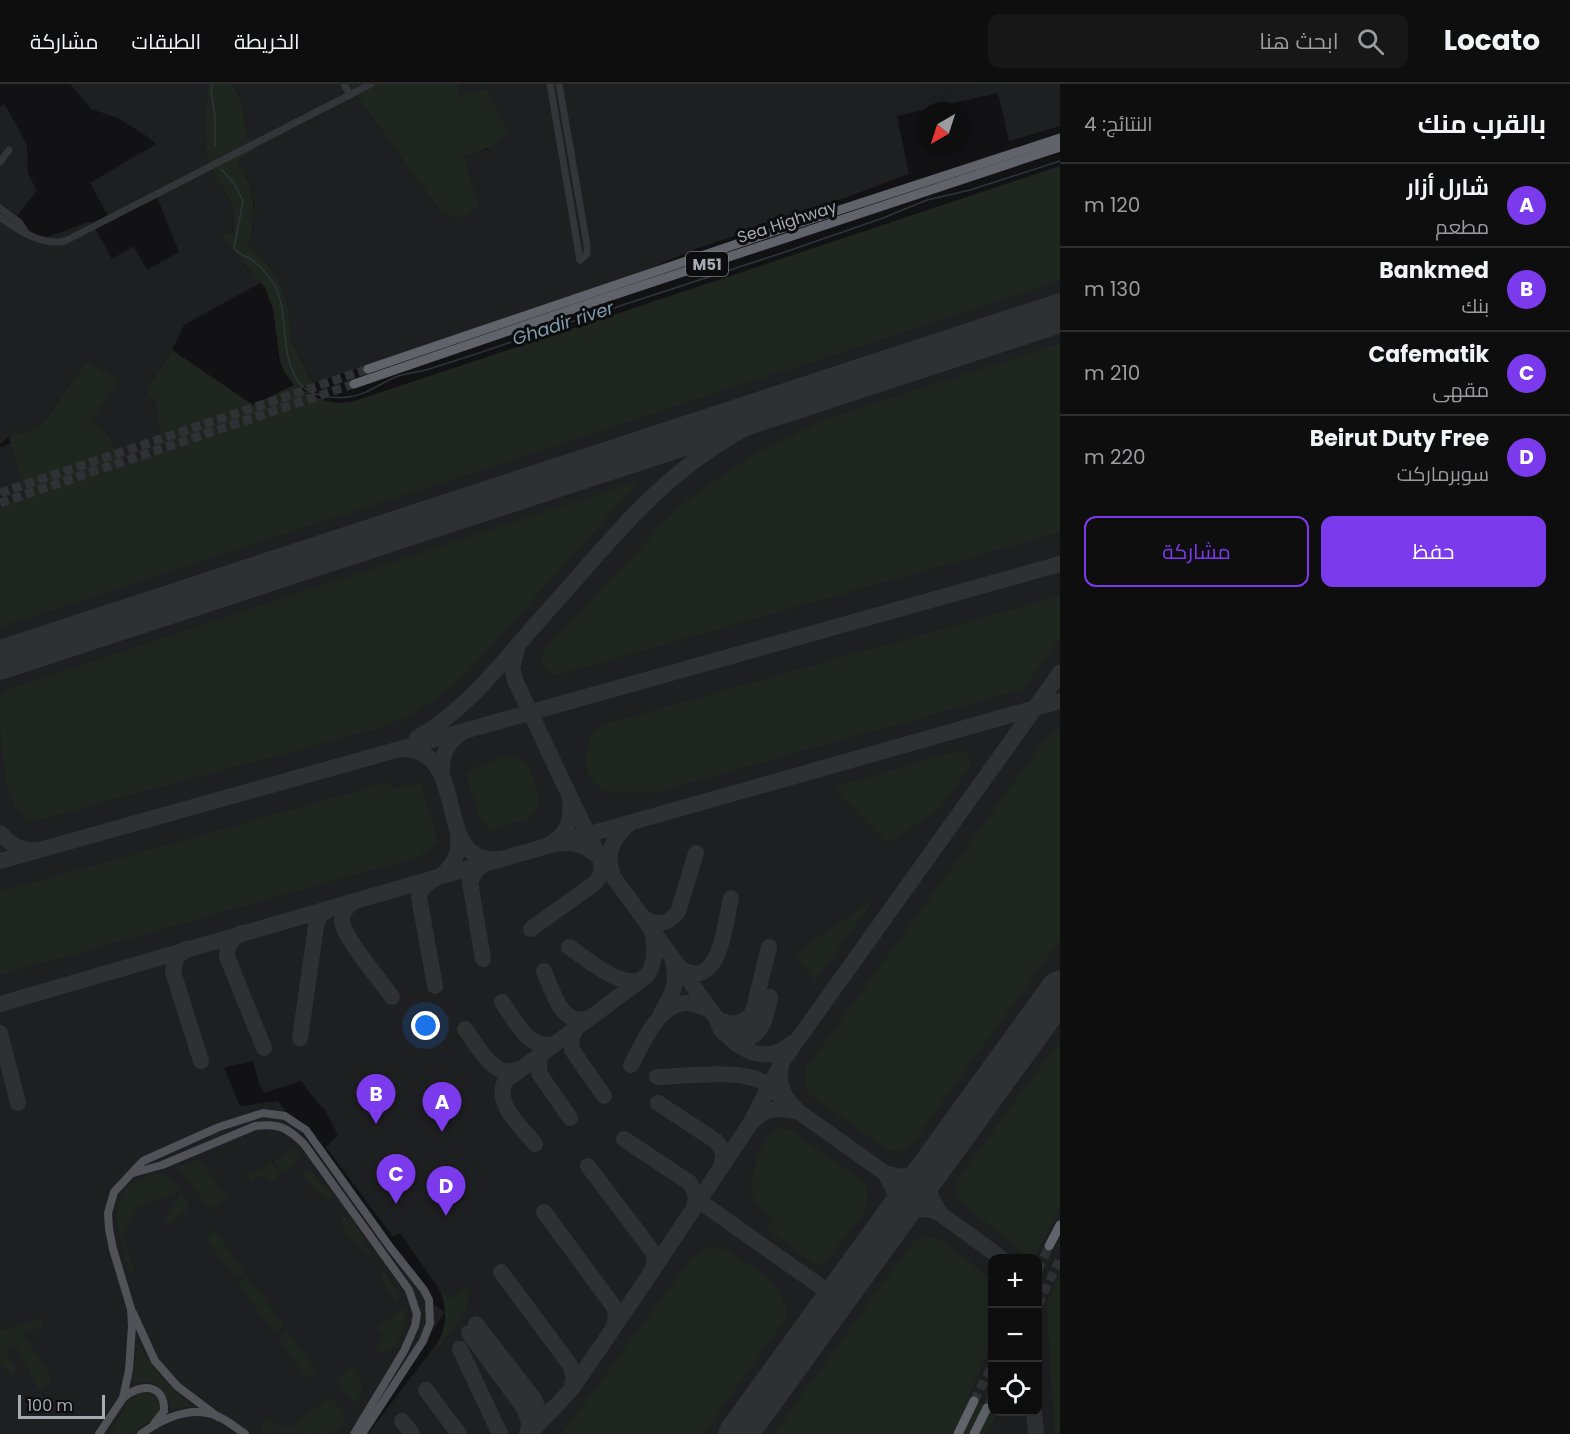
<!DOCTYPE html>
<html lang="ar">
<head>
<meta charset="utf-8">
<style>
	body { margin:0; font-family:Poppins,Cairo,sans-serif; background:#171718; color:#f1f3f6; direction:rtl }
	.controls { position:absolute; right:18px; bottom:18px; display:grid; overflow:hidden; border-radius:12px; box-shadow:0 6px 24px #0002 }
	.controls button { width:54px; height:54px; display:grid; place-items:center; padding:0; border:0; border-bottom:2px solid #2e2e2f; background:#0e0e0f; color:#f1f3f6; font:30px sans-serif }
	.compass { position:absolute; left:916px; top:18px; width:54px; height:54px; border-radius:50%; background:#0e0e0f; box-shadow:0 6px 24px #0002; rotate:219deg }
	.scale { position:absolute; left:18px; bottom:15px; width:87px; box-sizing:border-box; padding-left:6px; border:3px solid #a5abb3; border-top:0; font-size:16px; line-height:21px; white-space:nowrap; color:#a5abb3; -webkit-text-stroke:4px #0d0d0f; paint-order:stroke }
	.you { position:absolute; left:426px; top:942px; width:21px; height:21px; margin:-15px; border:4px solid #fff; border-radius:50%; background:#1a73e8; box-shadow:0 0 0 9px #1a73e833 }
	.badge { display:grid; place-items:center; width:39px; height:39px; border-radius:50%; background:#7c3aed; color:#fff; font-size:20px; font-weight:700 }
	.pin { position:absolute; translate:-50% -50px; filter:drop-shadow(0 2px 3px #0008) }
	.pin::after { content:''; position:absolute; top:32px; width:21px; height:18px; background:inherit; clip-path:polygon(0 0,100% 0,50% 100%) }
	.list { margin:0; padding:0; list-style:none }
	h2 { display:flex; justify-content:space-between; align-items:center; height:78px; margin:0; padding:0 24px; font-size:26px }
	h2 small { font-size:20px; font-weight:400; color:#9b9c9e }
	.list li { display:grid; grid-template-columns:39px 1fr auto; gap:18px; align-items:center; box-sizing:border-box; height:84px; padding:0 24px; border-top:2px solid #2e2e2f }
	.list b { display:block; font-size:22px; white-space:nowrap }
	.list p { margin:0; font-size:20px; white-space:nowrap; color:#9b9c9e }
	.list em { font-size:20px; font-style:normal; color:#9b9c9e }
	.actions { display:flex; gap:12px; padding:18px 24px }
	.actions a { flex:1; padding:14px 0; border:2px solid #7c3aed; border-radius:12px; text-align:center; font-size:21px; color:#7c3aed }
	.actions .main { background:#7c3aed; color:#fff }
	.icon { flex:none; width:33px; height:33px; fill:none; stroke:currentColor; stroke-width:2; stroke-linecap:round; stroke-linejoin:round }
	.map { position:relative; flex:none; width:1060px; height:1350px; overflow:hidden; direction:ltr }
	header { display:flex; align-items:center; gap:36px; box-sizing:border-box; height:84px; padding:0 30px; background:#0e0e0f; border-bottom:2px solid #2e2e2f }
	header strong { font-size:28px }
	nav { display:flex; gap:33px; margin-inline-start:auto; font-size:21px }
	.search { width:420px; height:54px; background:#171718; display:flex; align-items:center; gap:15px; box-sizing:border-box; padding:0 21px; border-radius:12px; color:#9b9c9e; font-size:22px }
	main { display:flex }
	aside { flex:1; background:#0e0e0f }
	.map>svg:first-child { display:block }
</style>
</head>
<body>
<header>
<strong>Locato</strong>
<div class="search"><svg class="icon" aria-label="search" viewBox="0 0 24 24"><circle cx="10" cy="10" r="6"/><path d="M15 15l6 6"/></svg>ابحث هنا</div>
<nav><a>الخريطة</a><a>الطبقات</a><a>مشاركة</a></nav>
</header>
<main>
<aside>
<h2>بالقرب منك<small>النتائج: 4</small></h2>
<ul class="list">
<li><span class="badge">A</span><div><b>شارل أزار</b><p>مطعم</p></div><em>120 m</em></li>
<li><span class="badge">B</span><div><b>Bankmed</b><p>بنك</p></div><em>130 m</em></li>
<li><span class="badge">C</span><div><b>Cafematik</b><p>مقهى</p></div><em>210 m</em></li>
<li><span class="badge">D</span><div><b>Beirut Duty Free</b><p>سوبرماركت</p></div><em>220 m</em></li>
</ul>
<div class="actions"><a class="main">حفظ</a><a>مشاركة</a></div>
</aside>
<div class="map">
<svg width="1060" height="1350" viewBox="0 0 1060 1350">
	<rect width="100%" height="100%" fill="#121214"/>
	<g fill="#1e1f20" fill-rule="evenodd">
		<path d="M70 0H208L206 21 212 86 233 121 234 151 244 181 262 198 184 241 172 266 146 307 155 318 157 328 295 337 1060 86V1350H987L999 1328H1038V1174H993L992 1323 968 1312 872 1350H368L440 1255 445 1240V1228L364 1350H0V424L5 422 0 406V363L12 359 29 415 165 367 124 378 108 350 90 337 86 278 41 342 9 353 0 360V23L3 20 8 26 27 61 28 89 37 107 14 135 42 155 91 137 112 175 134 162 147 186 179 168 157 113 108 132 90 99 156 60 148 53 118 34 91 25ZM253 977 260 1003 264 1009 301 997 320 1022 324 1024 338 1051 326 1063 393 1153 400 1149 437 1202 443 1213 445 1228 425 1214 278 1017 240 1022 224 984Z"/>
		<polygon points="233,0 348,0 441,128 479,122 462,72 489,65 458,11 459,0 1060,0 1060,42 1009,57 998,9 897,32 909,90 796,132 695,165 610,202 313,299 298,270 290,249 288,222 282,204 268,180 248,162 253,144 254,118 248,96 237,77 246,52 243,22"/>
	</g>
	<g fill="#1f261f">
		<path d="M208 0H233L243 22 246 52 256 65 237 77C255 103 258 132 248 161 268 178 283 198 288 224 290 233 289 243 291 252 296 269 305 284 313 299L300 304C316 315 332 321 352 318L1060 82V197L0 543V423L26 413 9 353 41 342 86 278 118 296 91 337 108 350 124 378 165 367 155 318 146 307 172 266 253 321 294 301 285 289 280 277 273 225 265 204 222 154 225 149 234 151 233 121 212 86 207 68 206 21Z"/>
		<path d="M348 0H459L458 11 487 5 507 45C498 64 481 67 463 72L479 122 460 134 441 128Z"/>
		<path d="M1060 259V448L561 590C546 591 538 580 544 566L676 426 690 414 753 371 824 336Z"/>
		<path d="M640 396 470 586C442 614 410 634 373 646L33 737C0 733 0 640 0 611L7 606Z"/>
		<path d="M1060 512V554L1023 605 654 709C641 708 615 710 603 705 578 693 583 656 601 641Z"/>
		<polygon points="1060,644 1060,856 912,1060 899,1068 887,1066 808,1009 804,997 806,984 1047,653"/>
		<polygon points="957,667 967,669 971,676 971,681 938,726 887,759 842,713 837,702"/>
		<path d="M506 672C531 672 534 696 540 715 538 725 532 730 526 738L519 737 492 747 480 735 472 710H470L466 690 470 685Z"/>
		<polygon points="389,698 393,705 421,699 438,759 418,773 0,891 0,808"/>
		<polygon points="876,813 815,896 795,870"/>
		<path d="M1060 956V1125L1034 1174H1026L1014 1161 960 1117C955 1111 954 1104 957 1096Z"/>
		<path d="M783 1044 792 1047 861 1096C884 1126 840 1151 829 1176L823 1181 815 1180 766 1145 773 1134C733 1112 757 1077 771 1047Z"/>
		<polygon points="294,1062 302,1074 283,1089 274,1077"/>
		<polygon points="197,1076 201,1078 227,1113 210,1125 182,1089 175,1084"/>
		<polygon points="271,1078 281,1090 271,1098 268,1094 259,1092 252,1099 248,1093 248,1088 260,1086"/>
		<polygon points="311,1086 323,1102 325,1101 335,1115 334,1116 330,1112 332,1116 314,1106 301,1089"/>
		<path d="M159 1089 168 1092 180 1108 137 1123 123 1149 134 1187 130 1188C119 1146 99 1102 159 1089Z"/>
		<polygon points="181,1108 188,1118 187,1126 167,1141 164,1141"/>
		<path d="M340 1127 356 1148 347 1134 349 1133 363 1153 361 1154 372 1172C356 1162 339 1146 340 1127Z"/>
		<polygon points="215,1147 244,1187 235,1194 205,1154"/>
		<polygon points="927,1152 940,1155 992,1196 992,1260 968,1312 992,1323 993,1328 999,1328 987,1350 774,1350 914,1157"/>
		<path d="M716 1163C727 1165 732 1170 741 1176 767 1190 781 1202 788 1232L703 1350H562L693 1172 706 1165Z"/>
		<polygon points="380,1183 399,1209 398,1219 386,1206"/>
		<polygon points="1060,1189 1060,1350 1055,1350 1046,1219"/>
		<polygon points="247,1192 284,1242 274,1249 238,1199"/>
		<path d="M468 1202C473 1226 452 1244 439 1262L437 1260C447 1243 448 1225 440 1207L449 1215Z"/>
		<path d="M405 1223C406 1240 400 1273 378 1267L375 1263 383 1256 382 1250 377 1244Z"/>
		<polygon points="41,1235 43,1242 23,1251 49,1288 50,1298 43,1304 38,1304 17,1263 9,1263 6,1269 16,1283 15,1289 11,1291 0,1279 0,1247"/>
		<polygon points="287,1247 317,1287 307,1294 278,1254"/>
		<path d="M138 1259C152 1284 169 1305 193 1322L170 1325C168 1305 153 1293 133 1299Z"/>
		<path d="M353 1283C361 1297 366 1306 354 1320L337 1295Z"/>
		<polygon points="149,1307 159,1316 161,1325 155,1333 132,1350 109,1350 132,1312 136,1309"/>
		<polygon points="332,1315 341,1326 345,1334 340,1343 331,1350 261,1349 265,1333 280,1343 291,1343 326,1316"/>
	</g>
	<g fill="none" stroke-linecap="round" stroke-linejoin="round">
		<g stroke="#2d363b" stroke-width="1.5">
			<polyline points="213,0 211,7 215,32 215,62"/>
			<path d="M221 85 234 99 243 117 234 164C238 170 243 171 249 174 259 180 271 194 276 204 289 231 279 276 301 301 311 312 333 315 348 313 367 311 380 299 398 292 408 289 419 288 429 285 465 274 501 262 537 249L788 167 883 134 927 116 970 106 1060 77"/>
		</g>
		<g stroke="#2e3032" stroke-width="16">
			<path d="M518 560 512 584 515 596 570 713C572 737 569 749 548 761 570 758 580 757 598 772L734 958C753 973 773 976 792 959"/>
			<polyline points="0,577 4,575"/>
			<path d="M417 654C468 625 505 575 543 532 589 482 632 426 685 384 723 354 766 332 810 311"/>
			<path d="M404 665C471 668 432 780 497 775"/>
			<path d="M442 689C441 671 447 659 461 649"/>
			<path d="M0 749C10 760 21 768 36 766"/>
			<polyline points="0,777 1060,480"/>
			<path d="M612 788C605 768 614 753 629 740"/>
			<path d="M355 817C348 821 342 828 342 837 343 853 381 897 392 913"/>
			<path d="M643 833C657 843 668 840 678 828L696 769"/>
			<path d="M531 845 595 799C601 792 603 786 601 777L572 717"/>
			<path d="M241 849C231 855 227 862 227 873L264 964"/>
			<path d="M569 863C589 876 636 919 651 884 656 871 655 861 652 847"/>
			<polyline points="186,865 176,874 173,888 201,977"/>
			<polyline points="483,875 470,798 477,785 485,780"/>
			<path d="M681 885C720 908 725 839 731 814"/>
			<path d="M544 887C553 907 561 944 590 934"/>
			<path d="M435 902 419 813C423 798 432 798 443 790 455 780 460 765 458 750"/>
			<path d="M502 918C515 936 528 966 553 960"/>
			<polyline points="0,920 445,791 1060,617"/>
			<path d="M753 928 746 955H731L721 946 716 934C731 942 742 942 753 928Z"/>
			<polyline points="753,928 769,863"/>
			<path d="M661 929C673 910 678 900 673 878"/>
			<polyline points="577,943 571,955 572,966 604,1012"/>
			<path d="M465 945C478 962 494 997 519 985"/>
			<polyline points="0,949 18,1019"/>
			<polyline points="300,954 316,842 320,832 330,824"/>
			<path d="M746 959V955C765 948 766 931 770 913"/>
			<polyline points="543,968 539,976 539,989 570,1034"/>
			<path d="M631 981C649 949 666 900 711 927"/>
			<path d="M781 982C777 1002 785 1015 799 1028L885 1089C911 1098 923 1089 941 1071 925 1094 924 1107 941 1130 924 1121 907 1125 893 1137"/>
			<path d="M657 993C685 992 727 987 753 994 763 996 770 1004 777 1010"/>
			<polyline points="658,1019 716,1057 724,1069 721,1083"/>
			<path d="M753 1037C766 1023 782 1023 799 1028"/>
			<polyline points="624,1055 690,1099 696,1112 694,1125"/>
			<path d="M535 1060C521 1042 494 1021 505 997L641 896"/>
			<polyline points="588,1082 653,1168 655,1174 652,1188"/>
			<polyline points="888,1092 1001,1174"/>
			<polyline points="699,1117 837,1214"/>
			<polyline points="544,1128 614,1223 616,1232 614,1244"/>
			<path d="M875 1161C892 1137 906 1120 887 1093"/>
			<polyline points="501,1188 570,1281 574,1294 571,1305"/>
			<polyline points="476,1240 534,1315 540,1330 535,1344"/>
			<path d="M469 1249 524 1324C528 1334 531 1340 527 1350"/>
			<polyline points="460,1265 500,1350"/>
			<polyline points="426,1306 459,1350"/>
			<polyline points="1034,1328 1036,1350"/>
			<polyline points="402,1337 412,1350"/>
			<polyline points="529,1350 571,1306 638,1208 750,1040 782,978 801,951 1060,589"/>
		</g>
		<g stroke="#2e3032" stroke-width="39">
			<polyline points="0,576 1060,229"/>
			<polyline points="738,1350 1060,906"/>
		</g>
		<g stroke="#2f3134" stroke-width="9" stroke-dasharray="9 4.5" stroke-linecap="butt">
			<polyline points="0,409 368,285"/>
			<polyline points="0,419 354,300"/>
			<polyline points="1038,1186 1049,1162"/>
			<polyline points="1038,1221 1060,1175"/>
			<polyline points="974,1317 993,1280"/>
			<polyline points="987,1324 993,1313"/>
		</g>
		<g stroke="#343538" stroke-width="7">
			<polyline points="344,0 350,11"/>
			<polyline points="550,0 580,176"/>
			<polyline points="559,0 587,161 587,170 580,176"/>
			<polyline points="0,78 9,66"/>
			<polyline points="0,124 19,138 25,147"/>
			<path d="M0 133C17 146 43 162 65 157L371 0"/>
		</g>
		<g stroke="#505257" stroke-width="8">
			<path d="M133 1089 162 1081 255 1042C278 1039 287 1043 304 1060L409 1206 417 1230 415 1242 404 1267 354 1350"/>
			<polyline points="133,1229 155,1277 177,1302 218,1333"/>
			<path d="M123 1314C140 1299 165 1299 164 1327L154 1340"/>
			<polyline points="99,1350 123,1314 129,1286 132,1242 131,1225 113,1165 109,1145 108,1129 114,1108 143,1077 219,1043 263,1029 285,1032 306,1046 390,1163 424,1206 429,1216 430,1239 423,1257 362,1350"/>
			<path d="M141 1350C162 1335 191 1321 217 1332 227 1336 236 1344 245 1350"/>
		</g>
		<g stroke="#606369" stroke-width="9">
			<polyline points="368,285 769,149 1060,54"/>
			<polyline points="354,300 614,211 1060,63"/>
			<polyline points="1049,1162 1060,1141"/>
			<polyline points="958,1350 974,1317"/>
			<polyline points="974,1350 987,1324"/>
		</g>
	</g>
	<g text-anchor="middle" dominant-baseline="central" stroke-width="6" stroke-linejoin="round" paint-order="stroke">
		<rect fill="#0d0d0f" stroke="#777c82" stroke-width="1.5" x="686" y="168" width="42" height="24" rx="4.5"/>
		<g font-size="15" font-weight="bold" fill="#a5abb3">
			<text x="707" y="180">M51</text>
		</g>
		<g font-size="16" fill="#a5abb3" stroke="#0d0d0f">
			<text transform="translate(787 138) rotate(-18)">Sea Highway</text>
		</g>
		<g font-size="18" font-style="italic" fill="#7f9bab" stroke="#0d0d0f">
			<text transform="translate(563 239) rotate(-18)">Ghadir river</text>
		</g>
	</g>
</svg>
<div class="controls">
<button>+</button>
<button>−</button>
<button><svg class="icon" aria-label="locate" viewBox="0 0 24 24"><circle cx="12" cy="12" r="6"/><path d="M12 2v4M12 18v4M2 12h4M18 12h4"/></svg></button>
</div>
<svg class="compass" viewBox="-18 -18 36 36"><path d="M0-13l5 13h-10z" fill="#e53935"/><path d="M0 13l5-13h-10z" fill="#9b9c9e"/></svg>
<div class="scale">100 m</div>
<div class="you"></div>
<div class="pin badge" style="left:442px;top:1048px">A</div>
<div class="pin badge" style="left:376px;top:1040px">B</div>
<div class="pin badge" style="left:396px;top:1120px">C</div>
<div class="pin badge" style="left:446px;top:1132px">D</div>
</div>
</main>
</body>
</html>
